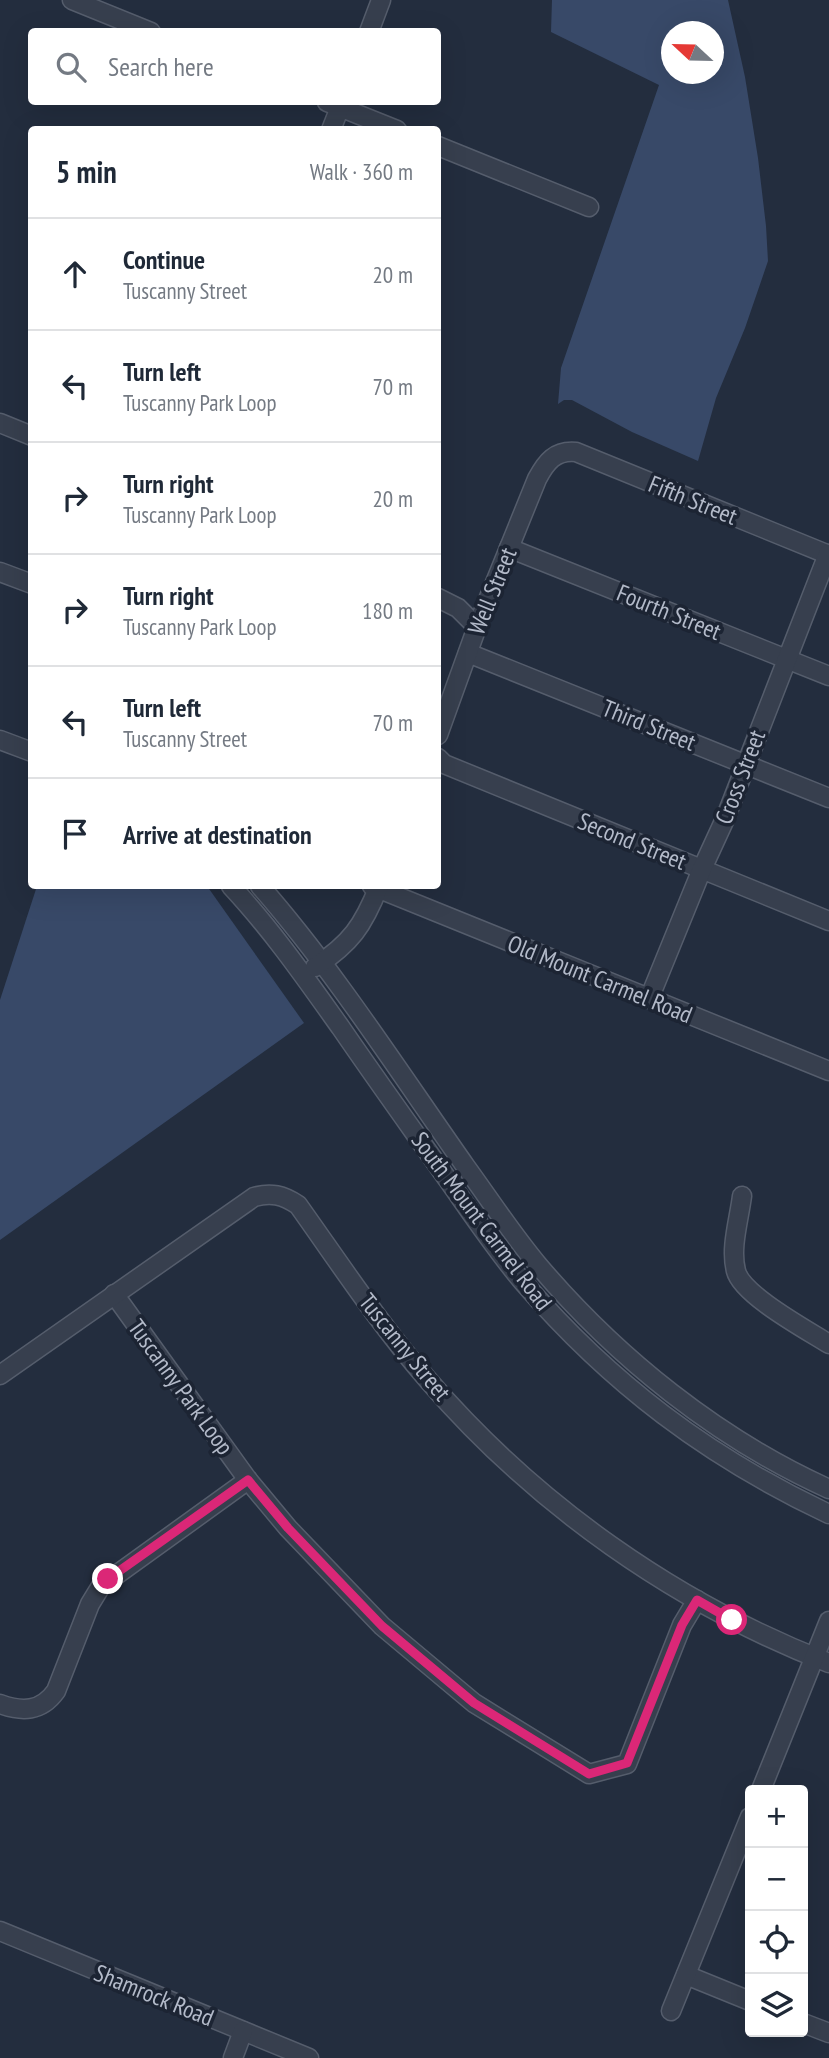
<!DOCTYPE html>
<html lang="en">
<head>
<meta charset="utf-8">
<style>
	body { margin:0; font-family:"PT Sans Narrow",sans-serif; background:#f6f6f7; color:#1f2937 }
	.controls { position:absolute; right:21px; bottom:21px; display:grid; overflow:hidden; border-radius:7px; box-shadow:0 7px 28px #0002 }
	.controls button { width:63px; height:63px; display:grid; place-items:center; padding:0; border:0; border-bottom:2px solid #e0e1e3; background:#fff; color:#1f2937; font:35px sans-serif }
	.compass { position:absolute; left:661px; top:21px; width:63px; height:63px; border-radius:50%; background:#fff; box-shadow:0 7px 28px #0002; rotate:292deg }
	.stop { position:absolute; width:21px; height:21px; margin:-16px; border:5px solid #db2777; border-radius:50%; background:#fff }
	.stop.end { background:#db2777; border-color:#fff; box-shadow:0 2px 7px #0008 }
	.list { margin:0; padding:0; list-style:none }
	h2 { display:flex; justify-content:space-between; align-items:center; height:91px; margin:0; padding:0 28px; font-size:30px }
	h2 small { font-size:23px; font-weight:400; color:#747a83 }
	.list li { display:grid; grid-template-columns:46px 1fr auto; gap:21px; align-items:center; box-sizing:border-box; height:112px; padding:0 28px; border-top:2px solid #e0e1e3 }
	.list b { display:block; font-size:26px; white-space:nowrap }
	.list p { margin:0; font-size:23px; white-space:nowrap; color:#747a83 }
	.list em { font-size:23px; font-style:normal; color:#747a83 }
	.icon { flex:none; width:38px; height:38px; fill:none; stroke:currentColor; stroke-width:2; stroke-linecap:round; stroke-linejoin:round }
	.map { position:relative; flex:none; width:829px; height:2058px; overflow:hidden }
	.search { position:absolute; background:#fff; box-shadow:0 7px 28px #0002; left:28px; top:28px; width:413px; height:77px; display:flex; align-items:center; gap:18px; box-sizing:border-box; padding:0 24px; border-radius:7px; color:#747a83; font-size:26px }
	.panel { position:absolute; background:#fff; box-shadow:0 7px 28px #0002; left:28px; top:126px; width:413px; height:763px; border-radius:7px }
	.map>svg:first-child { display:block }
</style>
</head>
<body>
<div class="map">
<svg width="829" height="2058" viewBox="0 0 829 2058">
	<rect width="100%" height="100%" fill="#232d3e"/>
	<g fill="#384968" fill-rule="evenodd">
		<path d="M552 0H728L745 77 758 158 766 226 768 261 745 328 716 398 698 461 632 432 572 400H564L558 404 561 368 659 85 551 32ZM672 32H714V74H672Z"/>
		<polygon points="37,886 207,886 304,1023 0,1240 0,1000"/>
	</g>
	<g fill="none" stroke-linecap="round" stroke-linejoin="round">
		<g stroke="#555d6c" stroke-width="21">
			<g id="minor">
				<polyline points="72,0 151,32"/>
				<polyline points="369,32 381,0"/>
				<polyline points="327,102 397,130"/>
				<polyline points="331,130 342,102"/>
				<polyline points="438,146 589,207"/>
				<polyline points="0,423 32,436"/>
				<polyline points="509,548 829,676"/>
				<polyline points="0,572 32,584"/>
				<polyline points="438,598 458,608 477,627"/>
				<polyline points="468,653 829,798"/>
				<path d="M438 735 477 627 537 479C546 462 555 450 576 452L829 555"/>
				<polyline points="0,740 32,752"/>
				<polyline points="438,758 444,764 829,921"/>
				<path d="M231 886C272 930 306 979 341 1028 376 1079 412 1129 448 1180 472 1214 496 1250 523 1282 611 1384 708 1457 829 1514"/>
				<path d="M260 886C336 973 399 1072 466 1167 490 1200 512 1234 538 1265 617 1358 718 1439 829 1489"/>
				<polyline points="372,886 829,1071"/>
				<path d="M315 967C351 943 363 926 379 886"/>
				<polyline points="649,999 702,869 725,819 828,554"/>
				<path d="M742 1196C739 1220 730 1248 736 1271 742 1295 807 1330 829 1344"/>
				<polyline points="114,1294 248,1480 288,1528 382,1626 474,1703 589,1774 627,1764 682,1625 697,1600"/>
				<path d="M0 1375 254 1197C271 1192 283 1195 298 1205 340 1264 380 1325 428 1380 536 1505 675 1603 829 1663"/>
				<path d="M0 1704C22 1712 41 1712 56 1691L90 1604 101 1586 248 1480"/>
				<polyline points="761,1790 829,1621"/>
				<polyline points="0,1931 309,2058"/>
				<polyline points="686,1975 750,2001"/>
				<polyline points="671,2011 750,1817"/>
				<polyline points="803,2023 829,2033"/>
				<polyline points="233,2058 243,2031"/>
			</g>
		</g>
		<use href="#minor" stroke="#373f4e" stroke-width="18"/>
	</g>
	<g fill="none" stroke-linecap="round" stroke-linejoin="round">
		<polyline stroke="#db2777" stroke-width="9" points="108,1579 248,1480 288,1528 382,1626 474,1703 589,1774 627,1763 682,1625 697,1600 732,1620"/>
	</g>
	<g text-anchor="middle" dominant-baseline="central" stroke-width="7" stroke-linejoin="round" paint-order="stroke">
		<g font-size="24" fill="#b3bac9" stroke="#1c2433">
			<text transform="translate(693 500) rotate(22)">Fifth Street</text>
			<text transform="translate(492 591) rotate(-68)">Well Street</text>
			<text transform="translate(669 612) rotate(22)">Fourth Street</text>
			<text transform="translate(649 725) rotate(22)">Third Street</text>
			<text transform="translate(740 777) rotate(-69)">Cross Street</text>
			<text transform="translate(632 841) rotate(22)">Second Street</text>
			<text transform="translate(600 979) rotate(22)">Old Mount Carmel Road</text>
			<text transform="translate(482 1221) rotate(53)">South Mount Carmel Road</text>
			<text transform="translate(405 1347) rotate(51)">Tuscanny Street</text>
			<text transform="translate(181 1387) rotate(54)">Tuscanny Park Loop</text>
			<text transform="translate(154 1995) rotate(22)">Shamrock Road</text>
		</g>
	</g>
</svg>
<div class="controls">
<button>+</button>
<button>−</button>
<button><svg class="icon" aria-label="locate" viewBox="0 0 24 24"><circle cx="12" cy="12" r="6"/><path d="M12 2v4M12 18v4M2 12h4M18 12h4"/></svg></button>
<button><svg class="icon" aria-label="layers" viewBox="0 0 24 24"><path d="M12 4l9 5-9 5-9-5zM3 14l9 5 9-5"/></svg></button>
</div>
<svg class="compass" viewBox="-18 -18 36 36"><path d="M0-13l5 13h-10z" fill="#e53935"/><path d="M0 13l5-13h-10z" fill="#747a83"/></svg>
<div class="stop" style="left:732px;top:1620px"></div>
<div class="stop end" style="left:108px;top:1579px"></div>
<div class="search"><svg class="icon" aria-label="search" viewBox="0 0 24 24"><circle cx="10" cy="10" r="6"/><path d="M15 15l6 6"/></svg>Search here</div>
<section class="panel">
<h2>5 min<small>Walk · 360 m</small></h2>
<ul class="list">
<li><svg class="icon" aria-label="ahead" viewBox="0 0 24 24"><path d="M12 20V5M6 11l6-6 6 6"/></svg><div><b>Continue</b><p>Tuscanny Street</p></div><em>20 m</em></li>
<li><svg class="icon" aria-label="left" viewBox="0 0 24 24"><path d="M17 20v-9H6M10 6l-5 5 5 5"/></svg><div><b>Turn left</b><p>Tuscanny Park Loop</p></div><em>70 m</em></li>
<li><svg class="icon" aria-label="right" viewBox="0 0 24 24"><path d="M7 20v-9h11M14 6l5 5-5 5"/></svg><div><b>Turn right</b><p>Tuscanny Park Loop</p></div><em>20 m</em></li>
<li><svg class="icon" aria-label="right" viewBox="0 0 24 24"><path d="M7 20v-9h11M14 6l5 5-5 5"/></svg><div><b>Turn right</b><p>Tuscanny Park Loop</p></div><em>180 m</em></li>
<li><svg class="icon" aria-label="left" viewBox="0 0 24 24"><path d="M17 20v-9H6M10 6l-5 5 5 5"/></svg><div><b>Turn left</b><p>Tuscanny Street</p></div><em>70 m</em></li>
<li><svg class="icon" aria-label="arrive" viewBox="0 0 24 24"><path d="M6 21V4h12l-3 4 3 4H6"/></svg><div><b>Arrive at destination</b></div></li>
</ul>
</section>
</div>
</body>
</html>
